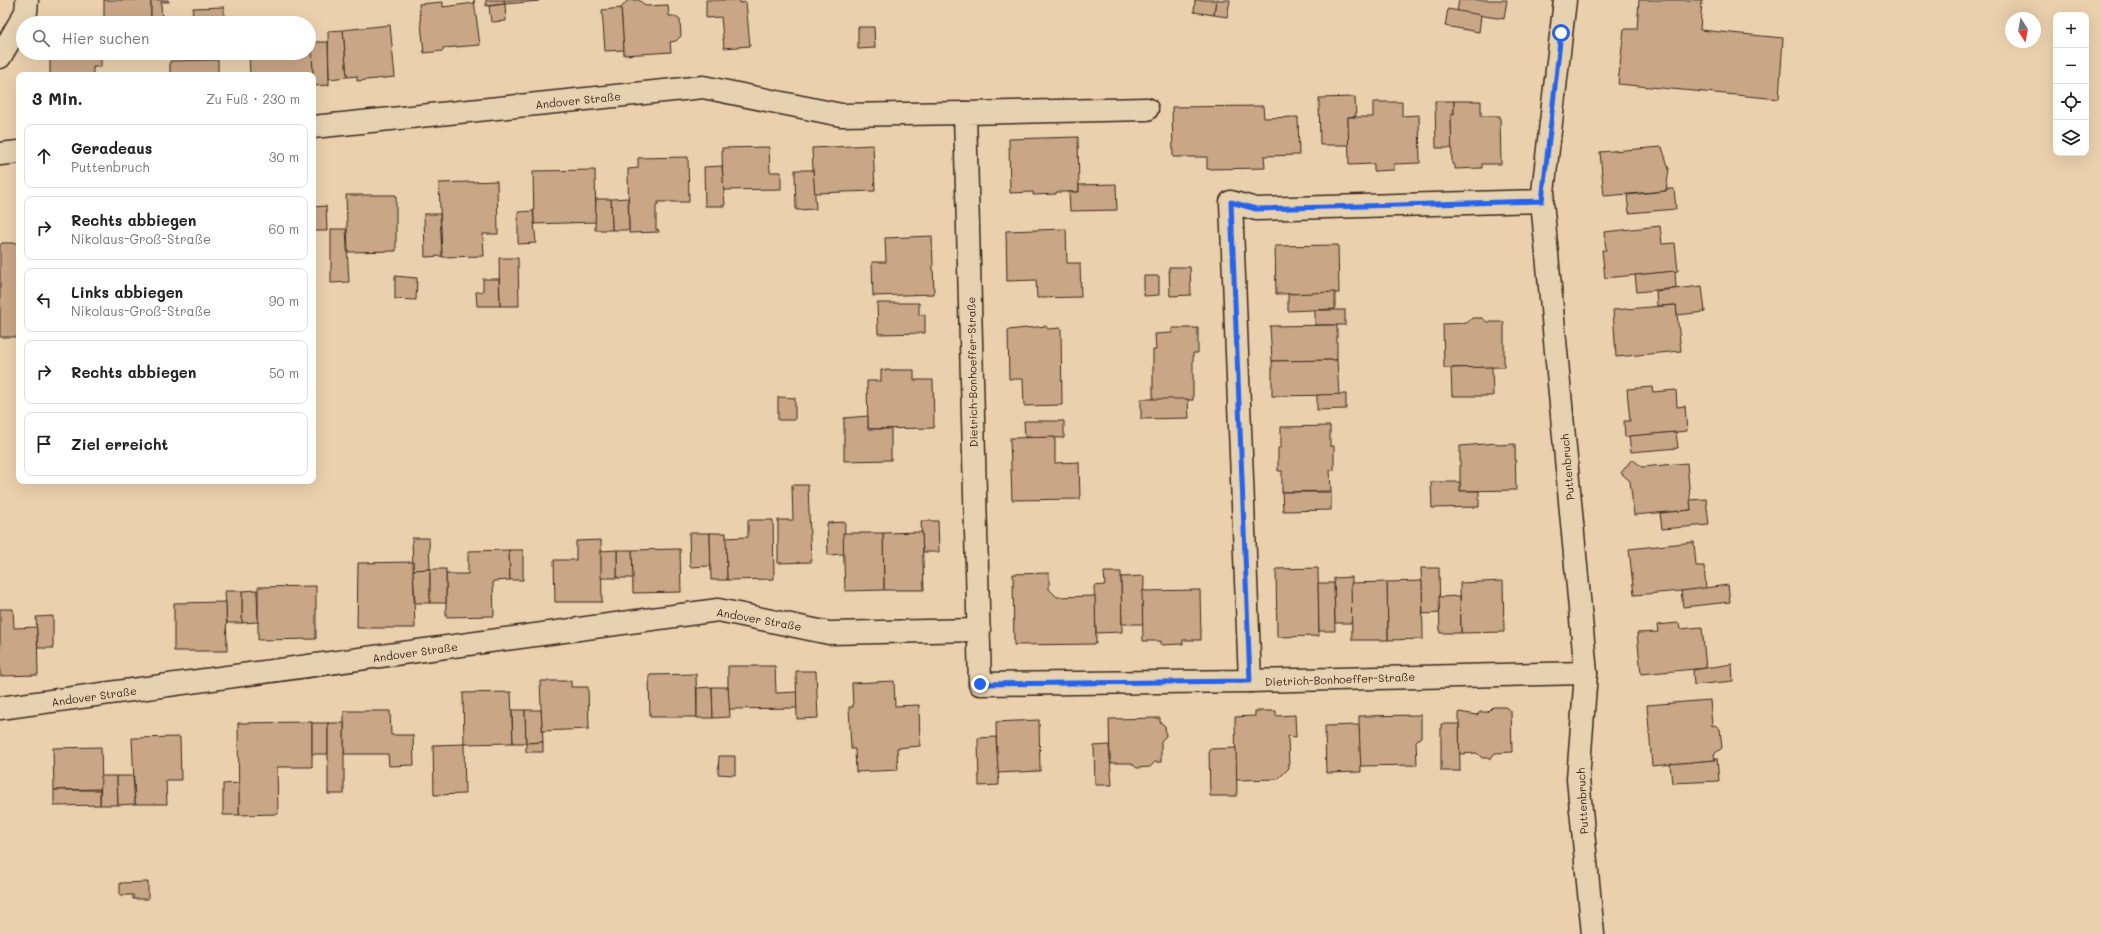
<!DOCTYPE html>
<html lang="de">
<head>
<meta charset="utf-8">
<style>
	body { margin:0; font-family:Mali,sans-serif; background:#f6f6f6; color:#222 }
	.controls { position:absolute; right:12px; top:12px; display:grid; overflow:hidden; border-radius:8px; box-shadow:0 4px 16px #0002 }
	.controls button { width:36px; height:36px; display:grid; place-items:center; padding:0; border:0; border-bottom:1px solid #e0e0e0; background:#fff; color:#222; font:20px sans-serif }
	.compass { position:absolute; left:2005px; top:12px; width:36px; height:36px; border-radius:50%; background:#fff; box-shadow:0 4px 16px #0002; rotate:169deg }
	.stop { position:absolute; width:12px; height:12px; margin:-9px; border:3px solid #2563eb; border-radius:50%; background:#fff }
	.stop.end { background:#2563eb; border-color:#fff; box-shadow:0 1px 4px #0008 }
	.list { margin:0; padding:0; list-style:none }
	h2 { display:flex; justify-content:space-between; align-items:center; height:52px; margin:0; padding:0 16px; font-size:17px }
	h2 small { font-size:13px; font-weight:400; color:#767676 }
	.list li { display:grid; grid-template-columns:26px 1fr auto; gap:12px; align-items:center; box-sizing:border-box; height:64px; margin:0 8px 8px; padding:0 8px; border:1px solid #e0e0e0; border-radius:8px }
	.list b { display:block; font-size:15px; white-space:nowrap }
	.list p { margin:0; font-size:13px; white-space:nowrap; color:#767676 }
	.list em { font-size:13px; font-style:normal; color:#767676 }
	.icon { flex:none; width:22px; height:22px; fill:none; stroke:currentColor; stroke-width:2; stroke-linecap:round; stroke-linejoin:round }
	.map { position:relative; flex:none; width:2101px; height:934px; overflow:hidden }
	.search { position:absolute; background:#fff; box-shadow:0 4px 16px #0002; left:16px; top:16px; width:300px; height:44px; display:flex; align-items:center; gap:10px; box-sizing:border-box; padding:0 14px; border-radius:22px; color:#767676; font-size:15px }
	.panel { position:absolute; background:#fff; box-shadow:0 4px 16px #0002; left:16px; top:72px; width:300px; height:412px; border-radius:8px }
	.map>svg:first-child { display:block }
</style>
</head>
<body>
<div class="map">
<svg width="2101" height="934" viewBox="0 0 2101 934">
	<rect width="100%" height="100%" fill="#ebd0ad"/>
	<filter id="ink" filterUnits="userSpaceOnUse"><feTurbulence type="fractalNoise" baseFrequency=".025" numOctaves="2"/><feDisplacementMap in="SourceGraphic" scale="8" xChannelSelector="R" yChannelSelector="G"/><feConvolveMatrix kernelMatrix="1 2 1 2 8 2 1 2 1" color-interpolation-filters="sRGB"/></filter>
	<g filter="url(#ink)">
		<g fill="#c9a685" stroke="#3b2a1e">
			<rect x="104" y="0" width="47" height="23"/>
			<polygon points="151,0 168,0 169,2 161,2 162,23 151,23"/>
			<polygon points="474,0 480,45 443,48 443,51 424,53 419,4 443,2 443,7 474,3"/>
			<polygon points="486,0 504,0 505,4 486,6"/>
			<polygon points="504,0 539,0 539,1 505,4"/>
			<polygon points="628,0 639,0 646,6 668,5 669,16 674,16 680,20 681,36 676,41 670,42 671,52 624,55 621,8"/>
			<polygon points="706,0 740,0 740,3 746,2 750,46 724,48 721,17 706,18"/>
			<polygon points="1195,0 1216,0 1214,15 1194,12"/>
			<polygon points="1216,0 1230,0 1227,17 1214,15"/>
			<polygon points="1459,0 1507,0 1504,19 1457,12"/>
			<polygon points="1639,0 1702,0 1700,30 1783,38 1779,99 1618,84 1624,29 1637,29"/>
			<polygon points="505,4 506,21 491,22 489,6"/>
			<polygon points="224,7 224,22 192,22 193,8"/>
			<polygon points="621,8 624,50 605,51 602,10"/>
			<polygon points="1448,9 1481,15 1479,32 1445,26"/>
			<polygon points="390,25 395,77 357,81 357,76 347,77 343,30"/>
			<polygon points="858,27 874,27 875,48 858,49"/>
			<polygon points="343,30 347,77 329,79 328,31"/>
			<polygon points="311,42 328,42 329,85 313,86"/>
			<polygon points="309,49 312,49 313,75 250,75 249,53 309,53"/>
			<polygon points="85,53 118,53 118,56 85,57"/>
			<polygon points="101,56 101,67 93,67 93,75 50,75 50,57"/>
			<polygon points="218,60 218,75 170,75 170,61"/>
			<polygon points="1355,97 1356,116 1348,117 1349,145 1320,145 1319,98"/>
			<polygon points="1435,101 1454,101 1454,114 1451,114 1452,148 1436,148"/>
			<polygon points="1454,101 1481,101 1481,116 1500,116 1501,164 1482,164 1482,168 1455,169 1455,165 1452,164 1451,114 1454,114"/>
			<polygon points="1373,102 1402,102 1402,116 1419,115 1420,163 1394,164 1394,170 1374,171 1374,164 1349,165 1348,117 1373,117"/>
			<polygon points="1263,106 1264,118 1298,117 1299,155 1264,156 1265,168 1207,169 1207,157 1173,157 1172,107"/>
			<polygon points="1078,137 1079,192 1056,192 1056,194 1033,195 1033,192 1010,193 1009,139"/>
			<polygon points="873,145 875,191 814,193 812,148"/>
			<polygon points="769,147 770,172 781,172 781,189 723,190 722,148"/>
			<polygon points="1662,147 1669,169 1666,191 1604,196 1600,152"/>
			<polygon points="688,157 689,202 658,202 658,205 656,205 656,230 658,229 659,232 629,233 628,169 638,168 638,158"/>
			<polygon points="722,166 725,206 705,206 704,167"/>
			<polygon points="595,170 596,222 534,224 533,171"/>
			<polygon points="795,170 813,170 816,209 796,210"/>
			<polygon points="497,181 498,234 483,234 484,256 442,257 439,183"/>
			<polygon points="1116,184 1117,210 1070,211 1069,192 1079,192 1079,185"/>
			<polygon points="1666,189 1674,189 1676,209 1629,213 1627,195 1666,191"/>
			<polygon points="346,195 396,195 396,251 348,252"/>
			<polygon points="628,198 629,230 612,230 611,199"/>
			<polygon points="596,199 611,199 612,230 595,230"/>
			<polygon points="326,206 327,231 313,231 313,207"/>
			<polygon points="533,211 536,243 518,244 518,212"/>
			<polygon points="424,214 440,214 442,256 425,257"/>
			<polygon points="1660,226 1662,244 1675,243 1678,271 1605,278 1602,250 1606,250 1604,232"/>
			<polygon points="331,229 346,229 349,282 331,283"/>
			<polygon points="1066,229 1067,263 1080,263 1081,297 1037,298 1036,280 1007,281 1006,231"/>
			<polygon points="932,236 934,294 873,296 872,262 886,262 885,238"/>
			<polygon points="2,243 19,243 19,337 0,337 0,245"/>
			<polygon points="1338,245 1339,293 1276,294 1275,246"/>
			<polygon points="499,258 518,258 519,306 500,306"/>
			<polygon points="1169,267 1190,267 1191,295 1170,296"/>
			<polygon points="1675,271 1676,288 1637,292 1635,275"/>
			<polygon points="395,276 417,278 416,300 395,299"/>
			<polygon points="1144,276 1159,276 1159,295 1144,296"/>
			<polygon points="483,279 499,279 500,306 477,306 476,292 483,291"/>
			<polygon points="1702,286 1705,312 1677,315 1676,305 1657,306 1656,291"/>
			<polygon points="1335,292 1335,309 1288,311 1288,294"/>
			<polygon points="877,303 919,303 919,315 925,314 925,333 878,334"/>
			<polygon points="1676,305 1681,351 1616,357 1613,310"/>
			<rect x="1315" y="310" width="30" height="15"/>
			<polygon points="1472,318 1482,318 1487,322 1504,322 1504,367 1444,368 1443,324 1467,323"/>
			<polygon points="1337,325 1337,360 1272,361 1270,326"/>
			<polygon points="1046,326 1048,329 1061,328 1062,405 1024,406 1023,379 1009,379 1008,330"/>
			<polygon points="1172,328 1198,328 1198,353 1193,353 1193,400 1153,400 1153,350 1156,350 1155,334 1172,333"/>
			<polygon points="1337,360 1339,395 1272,396 1272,361"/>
			<polygon points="1492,367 1493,396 1452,396 1451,368"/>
			<polygon points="881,370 914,370 914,380 933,380 934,428 868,429 867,381 881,381"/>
			<polygon points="1652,387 1653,392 1676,390 1677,407 1685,406 1687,431 1625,437 1624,421 1630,421 1627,389"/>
			<polygon points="1346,394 1346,409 1317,410 1317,395"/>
			<polygon points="778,397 795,398 795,420 778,420"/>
			<polygon points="1141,399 1188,399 1189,418 1141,419"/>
			<polygon points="868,416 868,429 891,429 891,460 844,461 844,418"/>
			<polygon points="1024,421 1064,421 1064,438 1025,437"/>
			<polygon points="1330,426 1330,446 1334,446 1334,470 1330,470 1331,491 1282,492 1282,471 1278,471 1278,448 1281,447 1281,427"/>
			<polygon points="1676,432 1678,448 1631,452 1629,436"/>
			<polygon points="1055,437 1055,463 1079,462 1080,499 1012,500 1010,438"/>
			<polygon points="1497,443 1497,445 1515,444 1516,490 1460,491 1460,446"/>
			<polygon points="1632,459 1642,467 1687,463 1691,510 1634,515 1630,481 1621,473"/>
			<polygon points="1431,482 1460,482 1460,491 1479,491 1479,507 1432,508"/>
			<polygon points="792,485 808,485 811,562 778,563 778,520 793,520"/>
			<polygon points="1282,492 1331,492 1331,510 1283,511"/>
			<polygon points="1706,499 1709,525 1662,529 1660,513 1691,510 1690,500"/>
			<polygon points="748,520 773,520 774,579 727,580 725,538 748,537"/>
			<polygon points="921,521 938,521 939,552 923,552"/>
			<polygon points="845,522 844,554 828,555 827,523"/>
			<polygon points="922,532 924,590 884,590 883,533"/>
			<polygon points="689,533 710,533 711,566 690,567"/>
			<polygon points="710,533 726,533 727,580 711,580"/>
			<polygon points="843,533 883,533 884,590 845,591"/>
			<polygon points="412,538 429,538 430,569 413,570"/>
			<polygon points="601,540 602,602 555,602 554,560 576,560 576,541"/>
			<polygon points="1694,542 1696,566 1704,566 1706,589 1634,595 1629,549"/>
			<polygon points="680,549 681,592 633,593 632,550"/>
			<polygon points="509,550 510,580 493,581 494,616 446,617 446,574 468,574 468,551"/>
			<polygon points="509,550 523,550 523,580 510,580"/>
			<polygon points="617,550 632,550 633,578 617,578"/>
			<polygon points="617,550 617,578 601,578 601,551"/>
			<polygon points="413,562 415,628 357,628 358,563"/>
			<polygon points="1318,568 1319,636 1277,637 1276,569"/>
			<polygon points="1421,568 1439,568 1440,613 1423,614"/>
			<polygon points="430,569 430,603 415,603 413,570"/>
			<rect x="430" y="569" width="16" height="34"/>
			<polygon points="1104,572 1121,572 1122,632 1096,633 1094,586 1105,585"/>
			<polygon points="1049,573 1049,589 1057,597 1095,596 1096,644 1014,645 1013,574"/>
			<polygon points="1144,576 1143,624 1122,624 1121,577"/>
			<polygon points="1352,577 1352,623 1335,623 1334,578"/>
			<polygon points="1422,581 1423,639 1388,640 1387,582"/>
			<polygon points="1503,581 1504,632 1461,633 1460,583"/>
			<polygon points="1387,582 1388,640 1352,640 1351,583"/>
			<polygon points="1318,583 1334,583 1335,631 1319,631"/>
			<polygon points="1728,585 1730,602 1683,607 1681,591"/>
			<polygon points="316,586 316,639 258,640 258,587"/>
			<polygon points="257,590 258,622 242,623 242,591"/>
			<polygon points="1200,590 1201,640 1183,640 1183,644 1161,645 1161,641 1143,641 1142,591"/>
			<polygon points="225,591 242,591 242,623 227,623"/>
			<polygon points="1460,596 1461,633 1440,633 1439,597"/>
			<polygon points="226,602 227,651 174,651 174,603"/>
			<polygon points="0,609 13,609 14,628 37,627 38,675 0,676"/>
			<polygon points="53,616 53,648 38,648 36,617"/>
			<polygon points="1679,623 1680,629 1702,627 1706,668 1641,674 1637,633 1658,632 1657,625"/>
			<polygon points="1732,664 1733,681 1694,685 1693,670"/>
			<polygon points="728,666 775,666 776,693 797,692 797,708 728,709"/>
			<polygon points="796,671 816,671 818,718 797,719"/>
			<polygon points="696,674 697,717 650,717 649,675"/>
			<polygon points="540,681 571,681 571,687 588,687 589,729 542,731"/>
			<polygon points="894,681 895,706 919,705 920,746 897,748 898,770 856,772 855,749 851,749 849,707 853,707 852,683"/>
			<polygon points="712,687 713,718 697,718 697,688"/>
			<polygon points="712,687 728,687 730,717 713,718"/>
			<polygon points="511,692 513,743 464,744 463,693"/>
			<polygon points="1710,700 1712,726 1715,725 1720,729 1722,748 1714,754 1715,760 1652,766 1647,705"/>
			<polygon points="1493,707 1505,707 1511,711 1512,752 1495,753 1491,758 1482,758 1477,753 1459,754 1459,712 1477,715 1480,712 1488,712"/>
			<polygon points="512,710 525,710 526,743 513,743"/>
			<polygon points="525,710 541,710 543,742 526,743"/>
			<polygon points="344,711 390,711 391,735 413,735 414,765 389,766 388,754 344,754"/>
			<polygon points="1255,711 1276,711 1276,716 1295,715 1296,737 1288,736 1289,768 1278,779 1236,780 1235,717 1255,716"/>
			<polygon points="1421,715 1421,737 1416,741 1417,765 1359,766 1359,716"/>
			<polygon points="1160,718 1160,722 1165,726 1166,736 1161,741 1161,762 1155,762 1150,767 1137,768 1131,763 1110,763 1109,719"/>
			<polygon points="1039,720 1040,771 997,773 996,722"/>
			<polygon points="312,722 312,767 277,767 278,814 239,815 238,723"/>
			<rect x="312" y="723" width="16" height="31"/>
			<rect x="328" y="723" width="16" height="71"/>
			<polygon points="1441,724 1459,724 1460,771 1441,771"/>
			<polygon points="1359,725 1361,772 1326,773 1325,726"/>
			<polygon points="180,737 181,780 166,780 167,804 135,804 132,738"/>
			<polygon points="996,737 999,785 979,786 978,738"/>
			<polygon points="543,742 543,752 526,752 526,743"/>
			<polygon points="464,744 465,794 434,795 433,745"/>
			<polygon points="1109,745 1112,785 1095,785 1094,746"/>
			<polygon points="101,747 102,789 54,790 53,748"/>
			<polygon points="1236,748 1237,796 1210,796 1209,749"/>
			<polygon points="719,756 735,756 735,775 718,774"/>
			<polygon points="1715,758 1717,758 1719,781 1672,783 1670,764 1715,760"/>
			<polygon points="101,776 117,776 118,805 100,805"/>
			<polygon points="117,776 133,776 135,804 118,805"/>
			<polygon points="239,783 239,815 223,815 223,784"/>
			<polygon points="54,790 100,790 100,805 54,806"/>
			<polygon points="148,882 148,899 133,899 133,895 120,895 120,883"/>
		</g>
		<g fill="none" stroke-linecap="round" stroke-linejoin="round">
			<g stroke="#3b2a1e" stroke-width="25">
				<g id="street">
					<polyline points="1565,0 1542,201 1586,673 1578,779 1593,934"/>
					<polyline points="0,57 26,12 27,0"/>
					<polyline points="1147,109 965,113 980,684 1250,681 1586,673"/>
					<polyline points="313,127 703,87 841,115 965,113"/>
					<polyline points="0,154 19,152"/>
					<polyline points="1250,681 1231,202 1256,209 1542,201"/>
					<polyline points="0,708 718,610 829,633 979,630"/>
				</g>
			</g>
			<use href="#street" stroke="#e6d1b0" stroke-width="22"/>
		</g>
	</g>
	<g fill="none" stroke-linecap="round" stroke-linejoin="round" filter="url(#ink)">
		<polyline stroke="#2563eb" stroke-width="5" points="980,684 1250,681 1231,202 1256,209 1542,201 1561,33"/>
	</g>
	<g text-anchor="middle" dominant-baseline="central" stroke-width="3" stroke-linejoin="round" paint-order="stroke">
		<g font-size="11" fill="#3b2a1e" stroke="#e6d1b0">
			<text transform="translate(578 100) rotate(-6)">Andover Straße</text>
			<text transform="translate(972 372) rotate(-91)">Dietrich-Bonhoeffer-Straße</text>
			<text transform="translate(1567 467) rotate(-95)">Puttenbruch</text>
			<text transform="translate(759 619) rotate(10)">Andover Straße</text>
			<text transform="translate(415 652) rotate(-8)">Andover Straße</text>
			<text transform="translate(1340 679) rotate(-2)">Dietrich-Bonhoeffer-Straße</text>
			<text transform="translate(94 696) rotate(-8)">Andover Straße</text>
			<text transform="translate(1582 801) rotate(-93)">Puttenbruch</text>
		</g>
	</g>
</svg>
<div class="controls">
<button>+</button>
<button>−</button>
<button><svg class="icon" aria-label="locate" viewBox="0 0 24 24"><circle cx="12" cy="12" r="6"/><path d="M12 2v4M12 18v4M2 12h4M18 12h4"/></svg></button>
<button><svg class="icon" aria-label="layers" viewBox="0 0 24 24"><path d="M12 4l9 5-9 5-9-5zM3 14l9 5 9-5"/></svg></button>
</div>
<svg class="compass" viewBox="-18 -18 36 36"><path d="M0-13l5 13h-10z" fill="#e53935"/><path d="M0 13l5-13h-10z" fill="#767676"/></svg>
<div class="stop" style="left:1561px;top:33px"></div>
<div class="stop end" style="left:980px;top:684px"></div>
<div class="search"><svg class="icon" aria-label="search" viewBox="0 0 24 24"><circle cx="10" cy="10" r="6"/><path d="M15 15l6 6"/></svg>Hier suchen</div>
<section class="panel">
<h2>3 Min.<small>Zu Fuß · 230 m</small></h2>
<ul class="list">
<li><svg class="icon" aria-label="ahead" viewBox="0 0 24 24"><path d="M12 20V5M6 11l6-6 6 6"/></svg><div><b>Geradeaus</b><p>Puttenbruch</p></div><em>30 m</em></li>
<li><svg class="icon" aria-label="right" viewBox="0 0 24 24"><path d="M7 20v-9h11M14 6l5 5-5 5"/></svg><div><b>Rechts abbiegen</b><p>Nikolaus-Groß-Straße</p></div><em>60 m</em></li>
<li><svg class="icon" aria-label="left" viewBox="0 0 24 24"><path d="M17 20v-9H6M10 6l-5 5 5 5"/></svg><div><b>Links abbiegen</b><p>Nikolaus-Groß-Straße</p></div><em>90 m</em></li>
<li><svg class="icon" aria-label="right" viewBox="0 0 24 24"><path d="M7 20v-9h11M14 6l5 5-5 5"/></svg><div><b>Rechts abbiegen</b></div><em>50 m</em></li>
<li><svg class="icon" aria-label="arrive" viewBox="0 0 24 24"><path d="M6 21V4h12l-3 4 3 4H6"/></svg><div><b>Ziel erreicht</b></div></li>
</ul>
</section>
</div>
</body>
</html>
